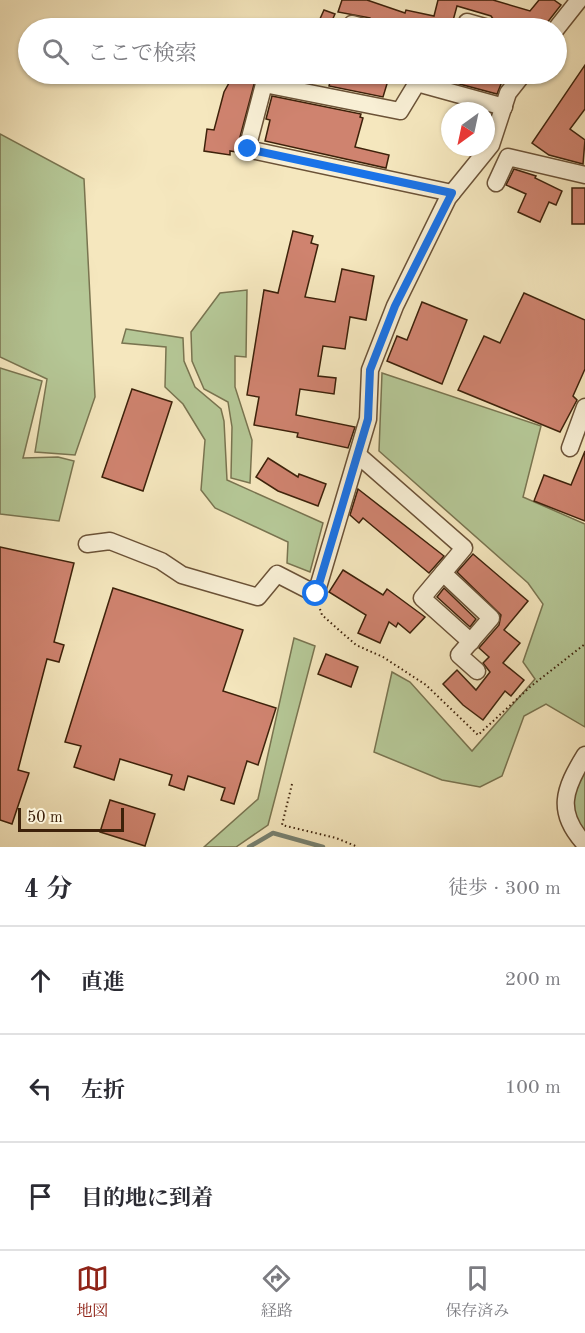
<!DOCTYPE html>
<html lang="ja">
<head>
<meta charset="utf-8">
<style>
	body { margin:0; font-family:"Old Standard TT","Noto Serif JP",serif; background:#f2f2f3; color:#2b2b33 }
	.compass { position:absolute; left:441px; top:102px; width:54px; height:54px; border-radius:50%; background:#fff; box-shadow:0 2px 4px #0004; rotate:213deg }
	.scale { position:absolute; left:18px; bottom:15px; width:106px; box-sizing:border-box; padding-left:6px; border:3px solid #3d210a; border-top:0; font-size:16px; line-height:21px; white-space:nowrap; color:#3d210a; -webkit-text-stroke:4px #f8efd5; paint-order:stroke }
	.stop { position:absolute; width:18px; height:18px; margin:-14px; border:4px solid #1a73e8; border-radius:50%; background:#fff }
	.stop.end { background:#1a73e8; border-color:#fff; box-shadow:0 2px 6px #0008 }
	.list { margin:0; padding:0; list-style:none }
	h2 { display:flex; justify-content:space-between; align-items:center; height:78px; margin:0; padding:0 24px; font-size:26px }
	h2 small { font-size:20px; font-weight:400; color:#7c7c81 }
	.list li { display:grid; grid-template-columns:39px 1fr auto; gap:18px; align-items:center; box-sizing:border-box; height:108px; padding:0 24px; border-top:2px solid #e1e1e2 }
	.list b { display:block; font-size:22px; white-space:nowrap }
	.list em { font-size:20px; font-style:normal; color:#7c7c81 }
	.icon { flex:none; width:33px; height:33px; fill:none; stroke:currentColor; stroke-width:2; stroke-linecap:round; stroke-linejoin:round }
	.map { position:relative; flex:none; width:585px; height:847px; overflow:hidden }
	.search { position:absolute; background:#fff; box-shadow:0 2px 4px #0004; left:18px; right:18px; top:18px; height:66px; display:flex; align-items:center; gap:15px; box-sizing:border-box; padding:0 21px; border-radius:33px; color:#7c7c81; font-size:22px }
	.sheet { height:402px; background:#fff }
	nav { display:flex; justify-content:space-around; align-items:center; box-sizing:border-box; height:84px; border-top:2px solid #e1e1e2; background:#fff; font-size:16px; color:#7c7c81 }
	nav a { display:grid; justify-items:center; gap:3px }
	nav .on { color:#8f2418 }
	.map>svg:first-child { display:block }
</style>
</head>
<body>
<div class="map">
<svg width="585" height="847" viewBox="0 0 585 847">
	<rect width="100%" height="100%" fill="#f5e7be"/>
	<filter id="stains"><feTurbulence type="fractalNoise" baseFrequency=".00333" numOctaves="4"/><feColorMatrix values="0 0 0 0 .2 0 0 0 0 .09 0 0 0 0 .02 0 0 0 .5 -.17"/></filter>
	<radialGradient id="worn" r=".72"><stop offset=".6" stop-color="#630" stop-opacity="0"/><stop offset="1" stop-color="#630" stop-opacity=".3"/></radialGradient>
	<g fill="#b5c796" stroke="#797450" stroke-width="1.5">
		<polygon points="0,134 84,179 95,397 75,455 35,452 47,379 0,357"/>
		<polygon points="247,290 246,357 235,356 235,387 252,440 250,483 231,478 232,427 228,402 204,389 192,361 191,332 220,293"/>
		<polygon points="126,329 183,338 184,361 195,387 221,409 224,421 227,480 323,523 310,572 287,563 288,542 215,508 201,490 205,440 183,404 165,387 166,347 122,343"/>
		<polygon points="0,368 42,381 23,458 58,457 74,461 59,521 0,514"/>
		<polygon points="382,373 541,426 523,497 585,524 585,727 546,704 524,716 502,776 480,787 442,780 374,752 392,672 410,682 472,751 535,679 523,662 543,604 528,583 379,451"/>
		<polygon points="294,638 315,646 268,825 236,847 204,847 258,799"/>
		<polygon points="585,763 585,836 571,820 572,784"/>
	</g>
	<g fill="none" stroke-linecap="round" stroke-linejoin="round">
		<polyline stroke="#768070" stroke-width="4.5" points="249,847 273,833 323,847"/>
	</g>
	<g fill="#cf836f" stroke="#3d210a" stroke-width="1.5">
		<polygon points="342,0 367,0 405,13 406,10 434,16 438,0 493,0 530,11 539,0 554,0 561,5 543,28 507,28 498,26 491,16 457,6 451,28 413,28 389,20 385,28 377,26 370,18 338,12"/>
		<polygon points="324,10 335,14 330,25 319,21"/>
		<polygon points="585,65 585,109 570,129 585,140 583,164 549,155 532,143"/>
		<polygon points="234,74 250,74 256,77 236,152 230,151 230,155 204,151 207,129 214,130 224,92"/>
		<polygon points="271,74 305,74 303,81"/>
		<polygon points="332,74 356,76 356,74 390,74 383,97 329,86"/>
		<polygon points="422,74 483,74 503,79 497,94"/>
		<polygon points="272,96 361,114 360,117 363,118 355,147 389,155 386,168 265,141 270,120 266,119"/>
		<polygon points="514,169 536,176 535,178 562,191 556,205 549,202 540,222 518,212 526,194 506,185"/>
		<rect x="572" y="188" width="13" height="36"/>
		<polygon points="293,231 313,236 311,243 318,245 305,297 335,302 342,269 374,276 366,320 350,317 345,349 323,346 318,376 336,378 334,394 300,389 296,415 355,427 348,448 297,437 298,433 254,425 259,397 247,395 264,290 278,293"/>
		<polygon points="524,293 585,320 585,369 573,396 577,400 560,432 458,390 484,336 500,343"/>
		<polygon points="422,302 467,320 442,384 387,361 397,336 407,340"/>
		<polygon points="132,389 172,402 143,491 102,477"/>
		<polygon points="585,451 585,521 534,501 544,475 571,485"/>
		<polygon points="268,458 298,477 299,474 326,484 318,506 278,491 256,477"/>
		<polygon points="358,489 444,556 429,573 363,518 359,523 350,515"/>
		<polygon points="0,547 74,563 54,642 64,645 59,662 47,659 18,770 29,773 12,824 0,820"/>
		<polygon points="473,554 528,601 504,630 520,643 503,663 524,680 511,696 505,691 483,720 463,705 443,684 457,670 476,690 490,672 483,663 489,657 479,648 499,625 501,615 457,572"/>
		<polygon points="343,570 383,595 387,589 425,617 410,633 398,623 396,627 389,622 380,643 358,633 366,615 329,592"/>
		<polygon points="113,588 243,630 223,691 276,708 258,765 247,761 234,804 221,800 225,788 188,776 184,790 169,785 172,775 120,759 114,780 74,767 81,746 65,742"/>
		<polygon points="444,588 476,619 470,627 437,597"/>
		<polygon points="326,654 358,667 351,687 318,674"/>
		<polygon points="110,800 155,814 145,846 100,832"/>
	</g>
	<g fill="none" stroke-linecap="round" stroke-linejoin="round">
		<g stroke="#6b5237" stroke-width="19">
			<g id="minor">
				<polyline points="352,24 367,28"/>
				<polyline points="465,28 467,22 488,28"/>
				<polyline points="556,29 579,0"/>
				<polyline points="496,183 508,157 585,175"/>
				<polyline points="452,193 247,149 264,84 400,111 417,83 504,107"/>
				<polyline points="570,448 585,407"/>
				<polyline points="358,455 464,548 422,598 471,642"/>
				<polyline points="87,544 110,541 161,561 182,575 258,597 277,574 316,594 368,419 370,370 395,306 448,198 491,145 508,93 523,74"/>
				<polyline points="443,573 491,618 459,655 477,671"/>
				<path d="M585 755C564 789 555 812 585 844"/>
			</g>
		</g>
		<g stroke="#3d210a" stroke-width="2" stroke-dasharray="1.5 3" stroke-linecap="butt">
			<polyline points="320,609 322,615 356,645 383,657 426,685 478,735 530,687 585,644"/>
			<polyline points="292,784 282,825 336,838 358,847"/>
		</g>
		<use href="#minor" stroke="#f8efd5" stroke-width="16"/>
	</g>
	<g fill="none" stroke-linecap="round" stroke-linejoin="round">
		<polyline stroke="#1a73e8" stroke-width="8" points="248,149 452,193 395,306 370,370 368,419 316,594"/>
	</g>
	<rect width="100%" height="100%" filter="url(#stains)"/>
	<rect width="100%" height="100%" fill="url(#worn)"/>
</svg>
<svg class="compass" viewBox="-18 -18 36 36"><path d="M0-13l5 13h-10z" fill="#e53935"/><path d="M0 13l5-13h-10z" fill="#7c7c81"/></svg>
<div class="scale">50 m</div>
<div class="stop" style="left:316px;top:594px"></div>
<div class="stop end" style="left:248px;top:149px"></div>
<div class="search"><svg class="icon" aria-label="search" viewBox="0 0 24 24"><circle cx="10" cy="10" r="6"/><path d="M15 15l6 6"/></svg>ここで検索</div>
</div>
<section class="sheet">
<h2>4 分<small>徒歩 · 300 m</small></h2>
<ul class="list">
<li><svg class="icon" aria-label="ahead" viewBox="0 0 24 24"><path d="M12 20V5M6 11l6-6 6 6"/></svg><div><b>直進</b></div><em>200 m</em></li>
<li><svg class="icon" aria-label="left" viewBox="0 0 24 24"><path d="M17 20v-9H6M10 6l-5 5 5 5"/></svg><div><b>左折</b></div><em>100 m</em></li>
<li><svg class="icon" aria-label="arrive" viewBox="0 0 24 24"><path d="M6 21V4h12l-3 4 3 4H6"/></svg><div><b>目的地に到着</b></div></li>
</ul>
</section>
<nav>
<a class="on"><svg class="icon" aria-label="map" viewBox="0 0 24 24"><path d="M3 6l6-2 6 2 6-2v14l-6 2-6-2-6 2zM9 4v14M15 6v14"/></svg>地図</a>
<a><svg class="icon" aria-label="directions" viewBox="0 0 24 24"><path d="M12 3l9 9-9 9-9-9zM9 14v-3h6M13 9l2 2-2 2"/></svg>経路</a>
<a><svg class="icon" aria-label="saved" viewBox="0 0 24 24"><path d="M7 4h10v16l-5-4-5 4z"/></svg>保存済み</a>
</nav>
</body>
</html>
